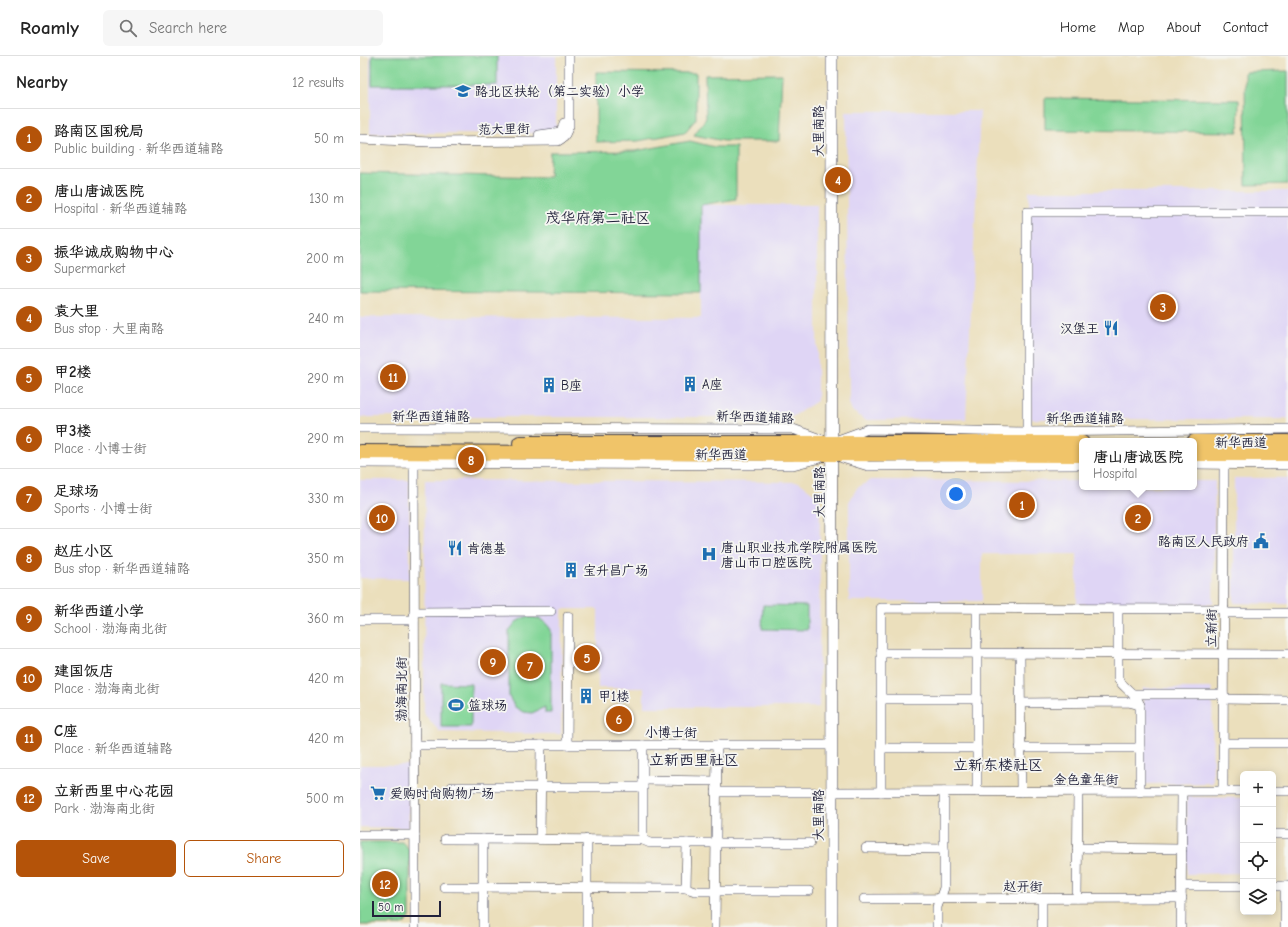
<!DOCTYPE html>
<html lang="en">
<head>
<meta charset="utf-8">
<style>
	body { margin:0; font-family:"Comic Neue","LXGW WenKai TC",sans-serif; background:#f6f6f6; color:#222 }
	.controls { position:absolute; right:12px; bottom:12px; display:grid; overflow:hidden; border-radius:6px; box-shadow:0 2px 10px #0003 }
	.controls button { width:36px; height:36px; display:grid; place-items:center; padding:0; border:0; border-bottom:1px solid #e0e0e0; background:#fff; color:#222; font:20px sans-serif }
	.scale { position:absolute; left:12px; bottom:10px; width:69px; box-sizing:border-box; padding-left:4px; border:2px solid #22223b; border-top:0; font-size:11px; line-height:14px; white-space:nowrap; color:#22223b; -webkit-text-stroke:3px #f6f6f2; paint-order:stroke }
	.you { position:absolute; left:596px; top:438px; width:14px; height:14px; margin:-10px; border:3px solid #fff; border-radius:50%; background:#1a73e8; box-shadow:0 0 0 6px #1a73e833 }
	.badge { display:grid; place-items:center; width:26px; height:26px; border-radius:50%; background:#b45309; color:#fff; font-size:13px; font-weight:700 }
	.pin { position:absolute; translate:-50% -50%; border:2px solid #fff; box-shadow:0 1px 4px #0006 }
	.popup { position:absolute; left:719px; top:382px; width:118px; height:52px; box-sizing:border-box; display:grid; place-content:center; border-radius:6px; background:#fff; filter:drop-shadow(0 1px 3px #0005); font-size:13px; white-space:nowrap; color:#767676 }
	.popup b { font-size:15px; color:#222 }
	.popup::after { content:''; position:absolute; left:50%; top:100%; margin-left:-8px; border:8px solid transparent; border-top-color:#fff }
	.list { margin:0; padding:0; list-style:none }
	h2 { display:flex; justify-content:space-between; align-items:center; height:52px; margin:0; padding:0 16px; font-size:17px }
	h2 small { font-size:13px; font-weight:400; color:#767676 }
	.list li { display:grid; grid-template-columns:26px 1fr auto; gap:12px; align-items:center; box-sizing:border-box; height:60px; padding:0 16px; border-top:1px solid #e0e0e0 }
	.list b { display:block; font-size:15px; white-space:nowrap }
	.list p { margin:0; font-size:13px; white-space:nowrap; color:#767676 }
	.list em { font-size:13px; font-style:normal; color:#767676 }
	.actions { display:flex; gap:8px; padding:12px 16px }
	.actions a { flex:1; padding:9px 0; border:1px solid #b45309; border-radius:6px; text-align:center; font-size:14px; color:#b45309 }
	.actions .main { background:#b45309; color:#fff }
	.icon { flex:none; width:22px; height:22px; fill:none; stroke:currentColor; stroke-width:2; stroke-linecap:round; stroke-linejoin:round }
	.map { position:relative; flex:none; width:928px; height:871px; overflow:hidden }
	header { display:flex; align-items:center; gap:24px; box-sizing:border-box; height:56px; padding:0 20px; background:#fff; border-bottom:1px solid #e0e0e0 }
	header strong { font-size:19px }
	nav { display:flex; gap:22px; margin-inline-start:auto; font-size:14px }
	.search { width:280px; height:36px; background:#f6f6f6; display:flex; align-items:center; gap:10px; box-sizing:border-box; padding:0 14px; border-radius:6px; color:#767676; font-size:15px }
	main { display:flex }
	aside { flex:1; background:#fff }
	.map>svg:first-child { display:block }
</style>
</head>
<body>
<header>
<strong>Roamly</strong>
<div class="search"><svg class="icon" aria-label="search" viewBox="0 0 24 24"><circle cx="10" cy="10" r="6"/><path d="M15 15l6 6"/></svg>Search here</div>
<nav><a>Home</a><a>Map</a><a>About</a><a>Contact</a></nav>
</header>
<main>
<aside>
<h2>Nearby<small>12 results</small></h2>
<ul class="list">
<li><span class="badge">1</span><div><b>路南区国税局</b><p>Public building · 新华西道辅路</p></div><em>50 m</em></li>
<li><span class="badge">2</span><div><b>唐山唐诚医院</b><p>Hospital · 新华西道辅路</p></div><em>130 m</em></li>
<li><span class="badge">3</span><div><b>振华诚成购物中心</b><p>Supermarket</p></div><em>200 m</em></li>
<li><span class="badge">4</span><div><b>袁大里</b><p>Bus stop · 大里南路</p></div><em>240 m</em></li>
<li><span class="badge">5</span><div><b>甲2楼</b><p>Place</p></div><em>290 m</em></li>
<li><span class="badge">6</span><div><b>甲3楼</b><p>Place · 小博士街</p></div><em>290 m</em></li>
<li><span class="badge">7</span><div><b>足球场</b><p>Sports · 小博士街</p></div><em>330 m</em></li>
<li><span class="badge">8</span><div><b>赵庄小区</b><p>Bus stop · 新华西道辅路</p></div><em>350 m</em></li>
<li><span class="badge">9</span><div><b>新华西道小学</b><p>School · 渤海南北街</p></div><em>360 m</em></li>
<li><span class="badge">10</span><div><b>建国饭店</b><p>Place · 渤海南北街</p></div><em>420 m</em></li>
<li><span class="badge">11</span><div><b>C座</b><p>Place · 新华西道辅路</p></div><em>420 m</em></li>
<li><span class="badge">12</span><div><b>立新西里中心花园</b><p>Park · 渤海南北街</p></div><em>500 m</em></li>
</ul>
<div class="actions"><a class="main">Save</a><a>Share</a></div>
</aside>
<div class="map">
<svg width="928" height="871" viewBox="0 0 928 871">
	<rect width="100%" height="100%" fill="#f6f6f2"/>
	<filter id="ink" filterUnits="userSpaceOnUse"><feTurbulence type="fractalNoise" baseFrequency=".025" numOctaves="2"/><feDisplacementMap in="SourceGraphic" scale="8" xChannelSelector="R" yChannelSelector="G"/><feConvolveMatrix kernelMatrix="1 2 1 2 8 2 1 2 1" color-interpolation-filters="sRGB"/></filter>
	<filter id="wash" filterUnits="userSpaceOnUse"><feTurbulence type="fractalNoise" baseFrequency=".012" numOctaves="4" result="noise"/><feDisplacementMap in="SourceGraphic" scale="16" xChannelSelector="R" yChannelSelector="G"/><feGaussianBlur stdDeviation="0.9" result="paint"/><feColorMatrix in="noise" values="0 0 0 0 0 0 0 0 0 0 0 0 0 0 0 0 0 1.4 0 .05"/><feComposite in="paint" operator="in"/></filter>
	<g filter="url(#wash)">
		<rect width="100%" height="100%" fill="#ebdfbc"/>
		<g fill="#dfd5f5">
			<polygon points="10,0 196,0 196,70 192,77 10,77"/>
			<polygon points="486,55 620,55 606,363 505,364 492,355 489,347 489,331"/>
			<polygon points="669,135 928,135 928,363 671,363"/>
			<polygon points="341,149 457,149 457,345 432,361 0,361 0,261 341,262"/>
			<polygon points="874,422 928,422 928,548 874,547"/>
			<polygon points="0,424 49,424 50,523 0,522"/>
			<polygon points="65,424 439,426 460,442 459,651 284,651 284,632 238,632 238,553 202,553 201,678 80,676 64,658"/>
			<polygon points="511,424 722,425 722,431 834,431 834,425 855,425 853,548 717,548 717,498 622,498 622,545 489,545 489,446 497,432"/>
			<polygon points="783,632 852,632 853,727 783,728"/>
			<polygon points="0,709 48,709 49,772 0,771"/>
			<polygon points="827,741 883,742 883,817 827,818"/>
		</g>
		<g fill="#82d597" stroke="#527c69">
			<rect x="12" y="0" width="125" height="29"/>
			<polygon points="928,15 928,128 886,129 885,16"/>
			<polygon points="236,16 336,17 336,63 325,76 278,85 236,86"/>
			<polygon points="422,18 419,85 364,85 334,79 346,62 345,19"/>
			<polygon points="685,42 879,44 878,76 685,74"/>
			<polygon points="330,85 354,91 376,91 376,143 341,149 341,237 0,235 0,117 189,121 190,96 275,95"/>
			<polygon points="403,549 447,550 447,574 402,573"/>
			<path d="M165 561C177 560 185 564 191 574V657H185V651L172 657 163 656 155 651 149 641V575L156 566Z"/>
			<polygon points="81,627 111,628 111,671 81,671"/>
			<polygon points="0,786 42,786 50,794 50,862 43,869 0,869"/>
		</g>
	</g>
	<g filter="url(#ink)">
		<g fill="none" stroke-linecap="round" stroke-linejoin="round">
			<g stroke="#403e4e" stroke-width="10">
				<g id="minor">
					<polyline points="179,79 201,76 204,67"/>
					<polyline points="0,83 70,86 198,85 204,81 209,70 209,0"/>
					<polyline points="0,372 433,373 463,384"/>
					<polyline points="667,376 667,156 928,156"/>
					<polyline points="478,384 508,373 667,376 928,373"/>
					<polyline points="54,401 55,871"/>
					<polyline points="482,402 508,410 722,409"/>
					<polyline points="0,407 433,409 460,402"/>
					<polyline points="834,408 928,409"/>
					<polyline points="617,552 617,736"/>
					<path d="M758 553V623C766 635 774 635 780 649V736"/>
					<polyline points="54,556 191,555"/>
					<polyline points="864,557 928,557"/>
					<polyline points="0,564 54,564"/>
					<polyline points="521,597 928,598"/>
					<polyline points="660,597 661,736"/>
					<polyline points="775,638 863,638"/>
					<polyline points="521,643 617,643"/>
					<polyline points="863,643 928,644"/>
					<polyline points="660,647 768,646 780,649"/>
					<polyline points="863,687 928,687"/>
					<polyline points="55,689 472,689"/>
					<polyline points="207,689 208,560"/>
					<polyline points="521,692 617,692"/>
					<polyline points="660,692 780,692"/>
					<polyline points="283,724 356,725"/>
					<polyline points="92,731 283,731"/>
					<polyline points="863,735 864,408"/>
					<polyline points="913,735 928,735"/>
					<polyline points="356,736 453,736"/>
					<polyline points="472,736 883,735"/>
					<polyline points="521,736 521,552 864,553"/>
					<polyline points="913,778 928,778"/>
					<polyline points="0,779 55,779"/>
					<polyline points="85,783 283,784 290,787 450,787"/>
					<polyline points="180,783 181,689"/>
					<polyline points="283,784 283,689"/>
					<polyline points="506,792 584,793"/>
					<polyline points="717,792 822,793"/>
					<polyline points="822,830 883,830"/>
					<polyline points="913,830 928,830"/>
					<polyline points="925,830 925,871"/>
					<polyline points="84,831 326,832 327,787"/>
					<polyline points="326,832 335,835 449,835"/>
					<polyline points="717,842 718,736"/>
					<polyline points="504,843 822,842"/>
					<polyline points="123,871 123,783"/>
					<polyline points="227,871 227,783"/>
					<polyline points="355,871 357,689"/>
					<polyline points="577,871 577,851 584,832 584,736"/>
					<polyline points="682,871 682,843"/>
					<polyline points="821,871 822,735"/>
				</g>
			</g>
			<g stroke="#403e4e" stroke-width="12">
				<path id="tertiary" d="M472 0C471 290 472 581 472 871"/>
			</g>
			<g stroke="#403e4e" stroke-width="16">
				<g id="primary">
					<polyline points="834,386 928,386"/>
					<polyline points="160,387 722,387"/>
					<polyline points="0,396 722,399"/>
					<polyline points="834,398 928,398"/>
				</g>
			</g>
			<use href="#minor" stroke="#fff" stroke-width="9"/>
			<use href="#tertiary" stroke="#fff" stroke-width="11"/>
			<use href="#primary" stroke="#f0c469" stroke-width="14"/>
		</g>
	</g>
	<defs>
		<g id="school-bare" transform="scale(1.2)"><path d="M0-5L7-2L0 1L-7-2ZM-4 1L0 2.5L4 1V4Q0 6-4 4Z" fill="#1f6fb2" stroke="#f6f6f2" stroke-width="2.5" paint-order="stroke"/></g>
		<g id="restaurant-bare" transform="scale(1.2)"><path d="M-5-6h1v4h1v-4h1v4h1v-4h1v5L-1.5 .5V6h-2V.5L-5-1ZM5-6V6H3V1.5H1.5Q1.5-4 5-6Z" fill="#1f6fb2" stroke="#f6f6f2" stroke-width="2.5" paint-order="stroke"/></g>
		<g id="building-bare" transform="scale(1.2)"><path d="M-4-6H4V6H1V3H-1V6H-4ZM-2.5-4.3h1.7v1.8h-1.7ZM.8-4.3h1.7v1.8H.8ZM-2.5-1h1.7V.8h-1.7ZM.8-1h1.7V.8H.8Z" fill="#1f6fb2" stroke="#f6f6f2" stroke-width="2.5" paint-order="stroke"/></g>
		<g id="civic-bare" transform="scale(1.2)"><path d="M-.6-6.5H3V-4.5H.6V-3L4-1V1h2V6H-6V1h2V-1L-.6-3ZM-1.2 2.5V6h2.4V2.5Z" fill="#1f6fb2" stroke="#f6f6f2" stroke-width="2.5" paint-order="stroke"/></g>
		<g id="hospital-bare" transform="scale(1.2)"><path d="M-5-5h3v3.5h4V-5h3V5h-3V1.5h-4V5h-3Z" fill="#1f6fb2" stroke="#f6f6f2" stroke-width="2.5" paint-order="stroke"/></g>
		<g id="stadium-bare" transform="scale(1.2)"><path d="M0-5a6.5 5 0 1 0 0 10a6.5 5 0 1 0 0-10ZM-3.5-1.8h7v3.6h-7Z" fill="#1f6fb2" stroke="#f6f6f2" stroke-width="2.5" paint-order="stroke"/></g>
		<g id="supermarket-bare" transform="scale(1.2)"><path d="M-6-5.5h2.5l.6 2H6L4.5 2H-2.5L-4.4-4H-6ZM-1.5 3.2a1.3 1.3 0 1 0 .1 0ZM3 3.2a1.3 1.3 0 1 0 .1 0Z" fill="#1f6fb2" stroke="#f6f6f2" stroke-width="2.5" paint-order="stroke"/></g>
	</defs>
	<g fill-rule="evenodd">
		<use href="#school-bare" x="103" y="35"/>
		<use href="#restaurant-bare" x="751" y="272"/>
		<use href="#building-bare" x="330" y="328"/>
		<use href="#building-bare" x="189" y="329"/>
		<use href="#civic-bare" x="901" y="485"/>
		<use href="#restaurant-bare" x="95" y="492"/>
		<use href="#hospital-bare" x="349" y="498"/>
		<use href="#building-bare" x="211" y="514"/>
		<use href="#building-bare" x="226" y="640"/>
		<use href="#stadium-bare" x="96" y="649"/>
		<use href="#supermarket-bare" x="18" y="737"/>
	</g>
	<g text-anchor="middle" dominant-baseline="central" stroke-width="3.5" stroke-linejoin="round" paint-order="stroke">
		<g font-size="13" fill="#22223b" stroke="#f6f6f2" text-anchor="start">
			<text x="115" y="35">路北区扶轮（第二实验）小学</text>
			<text x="739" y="272" text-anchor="end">汉堡王</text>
			<text x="342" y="328">A座</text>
			<text x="201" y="329">B座</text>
			<text x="889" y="485" text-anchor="end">路南区人民政府</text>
			<text x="361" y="491">唐山职业技术学院附属医院<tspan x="361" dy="15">唐山市口腔医院</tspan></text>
			<text x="107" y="492">肯德基</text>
			<text x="223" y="514">宝升昌广场</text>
			<text x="238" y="640">甲1楼</text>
			<text x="108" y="649">篮球场</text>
			<text x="30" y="737">爱购时尚购物广场</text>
		</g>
		<g font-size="13" fill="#22223b" stroke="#f6f6f2">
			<text transform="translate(144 73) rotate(-1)">范大里街</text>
			<text transform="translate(458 75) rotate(-90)">大里南路</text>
			<text x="71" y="360">新华西道辅路</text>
			<text transform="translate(395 361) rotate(2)">新华西道辅路</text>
			<text x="725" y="362">新华西道辅路</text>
			<text x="881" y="386">新华西道</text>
			<text x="361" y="398">新华西道</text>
			<text transform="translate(459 436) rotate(-90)">大里南路</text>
			<text transform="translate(851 572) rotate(-90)">立新街</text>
			<text transform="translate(41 633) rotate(-90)">渤海南北街</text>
			<text x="311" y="676">小博士街</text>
			<text x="726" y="723">金色童年街</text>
			<text transform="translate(458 759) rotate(-90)">大里南路</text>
			<text x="663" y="830">赵开街</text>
		</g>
		<g font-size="15" fill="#22223b" stroke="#f6f6f2">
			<text x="238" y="162">茂华府第二社区</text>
			<text x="334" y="704">立新西里社区</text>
			<text x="638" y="709">立新东楼社区</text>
		</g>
	</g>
</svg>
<div class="controls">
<button>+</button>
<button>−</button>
<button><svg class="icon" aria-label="locate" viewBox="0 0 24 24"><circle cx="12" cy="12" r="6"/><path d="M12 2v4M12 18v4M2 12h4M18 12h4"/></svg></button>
<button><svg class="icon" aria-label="layers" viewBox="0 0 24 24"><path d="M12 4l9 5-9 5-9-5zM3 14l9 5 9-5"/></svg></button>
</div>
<div class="scale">50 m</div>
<div class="you"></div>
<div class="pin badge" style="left:662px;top:449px">1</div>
<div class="pin badge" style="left:778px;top:462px">2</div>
<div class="popup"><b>唐山唐诚医院</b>Hospital</div>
<div class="pin badge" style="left:803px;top:251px">3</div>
<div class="pin badge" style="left:478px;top:124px">4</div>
<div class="pin badge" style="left:227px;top:602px">5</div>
<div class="pin badge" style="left:259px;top:663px">6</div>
<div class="pin badge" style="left:170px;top:610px">7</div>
<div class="pin badge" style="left:111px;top:404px">8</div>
<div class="pin badge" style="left:133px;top:606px">9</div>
<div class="pin badge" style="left:22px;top:462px">10</div>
<div class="pin badge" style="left:33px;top:321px">11</div>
<div class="pin badge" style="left:25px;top:828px">12</div>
</div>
</main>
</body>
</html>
